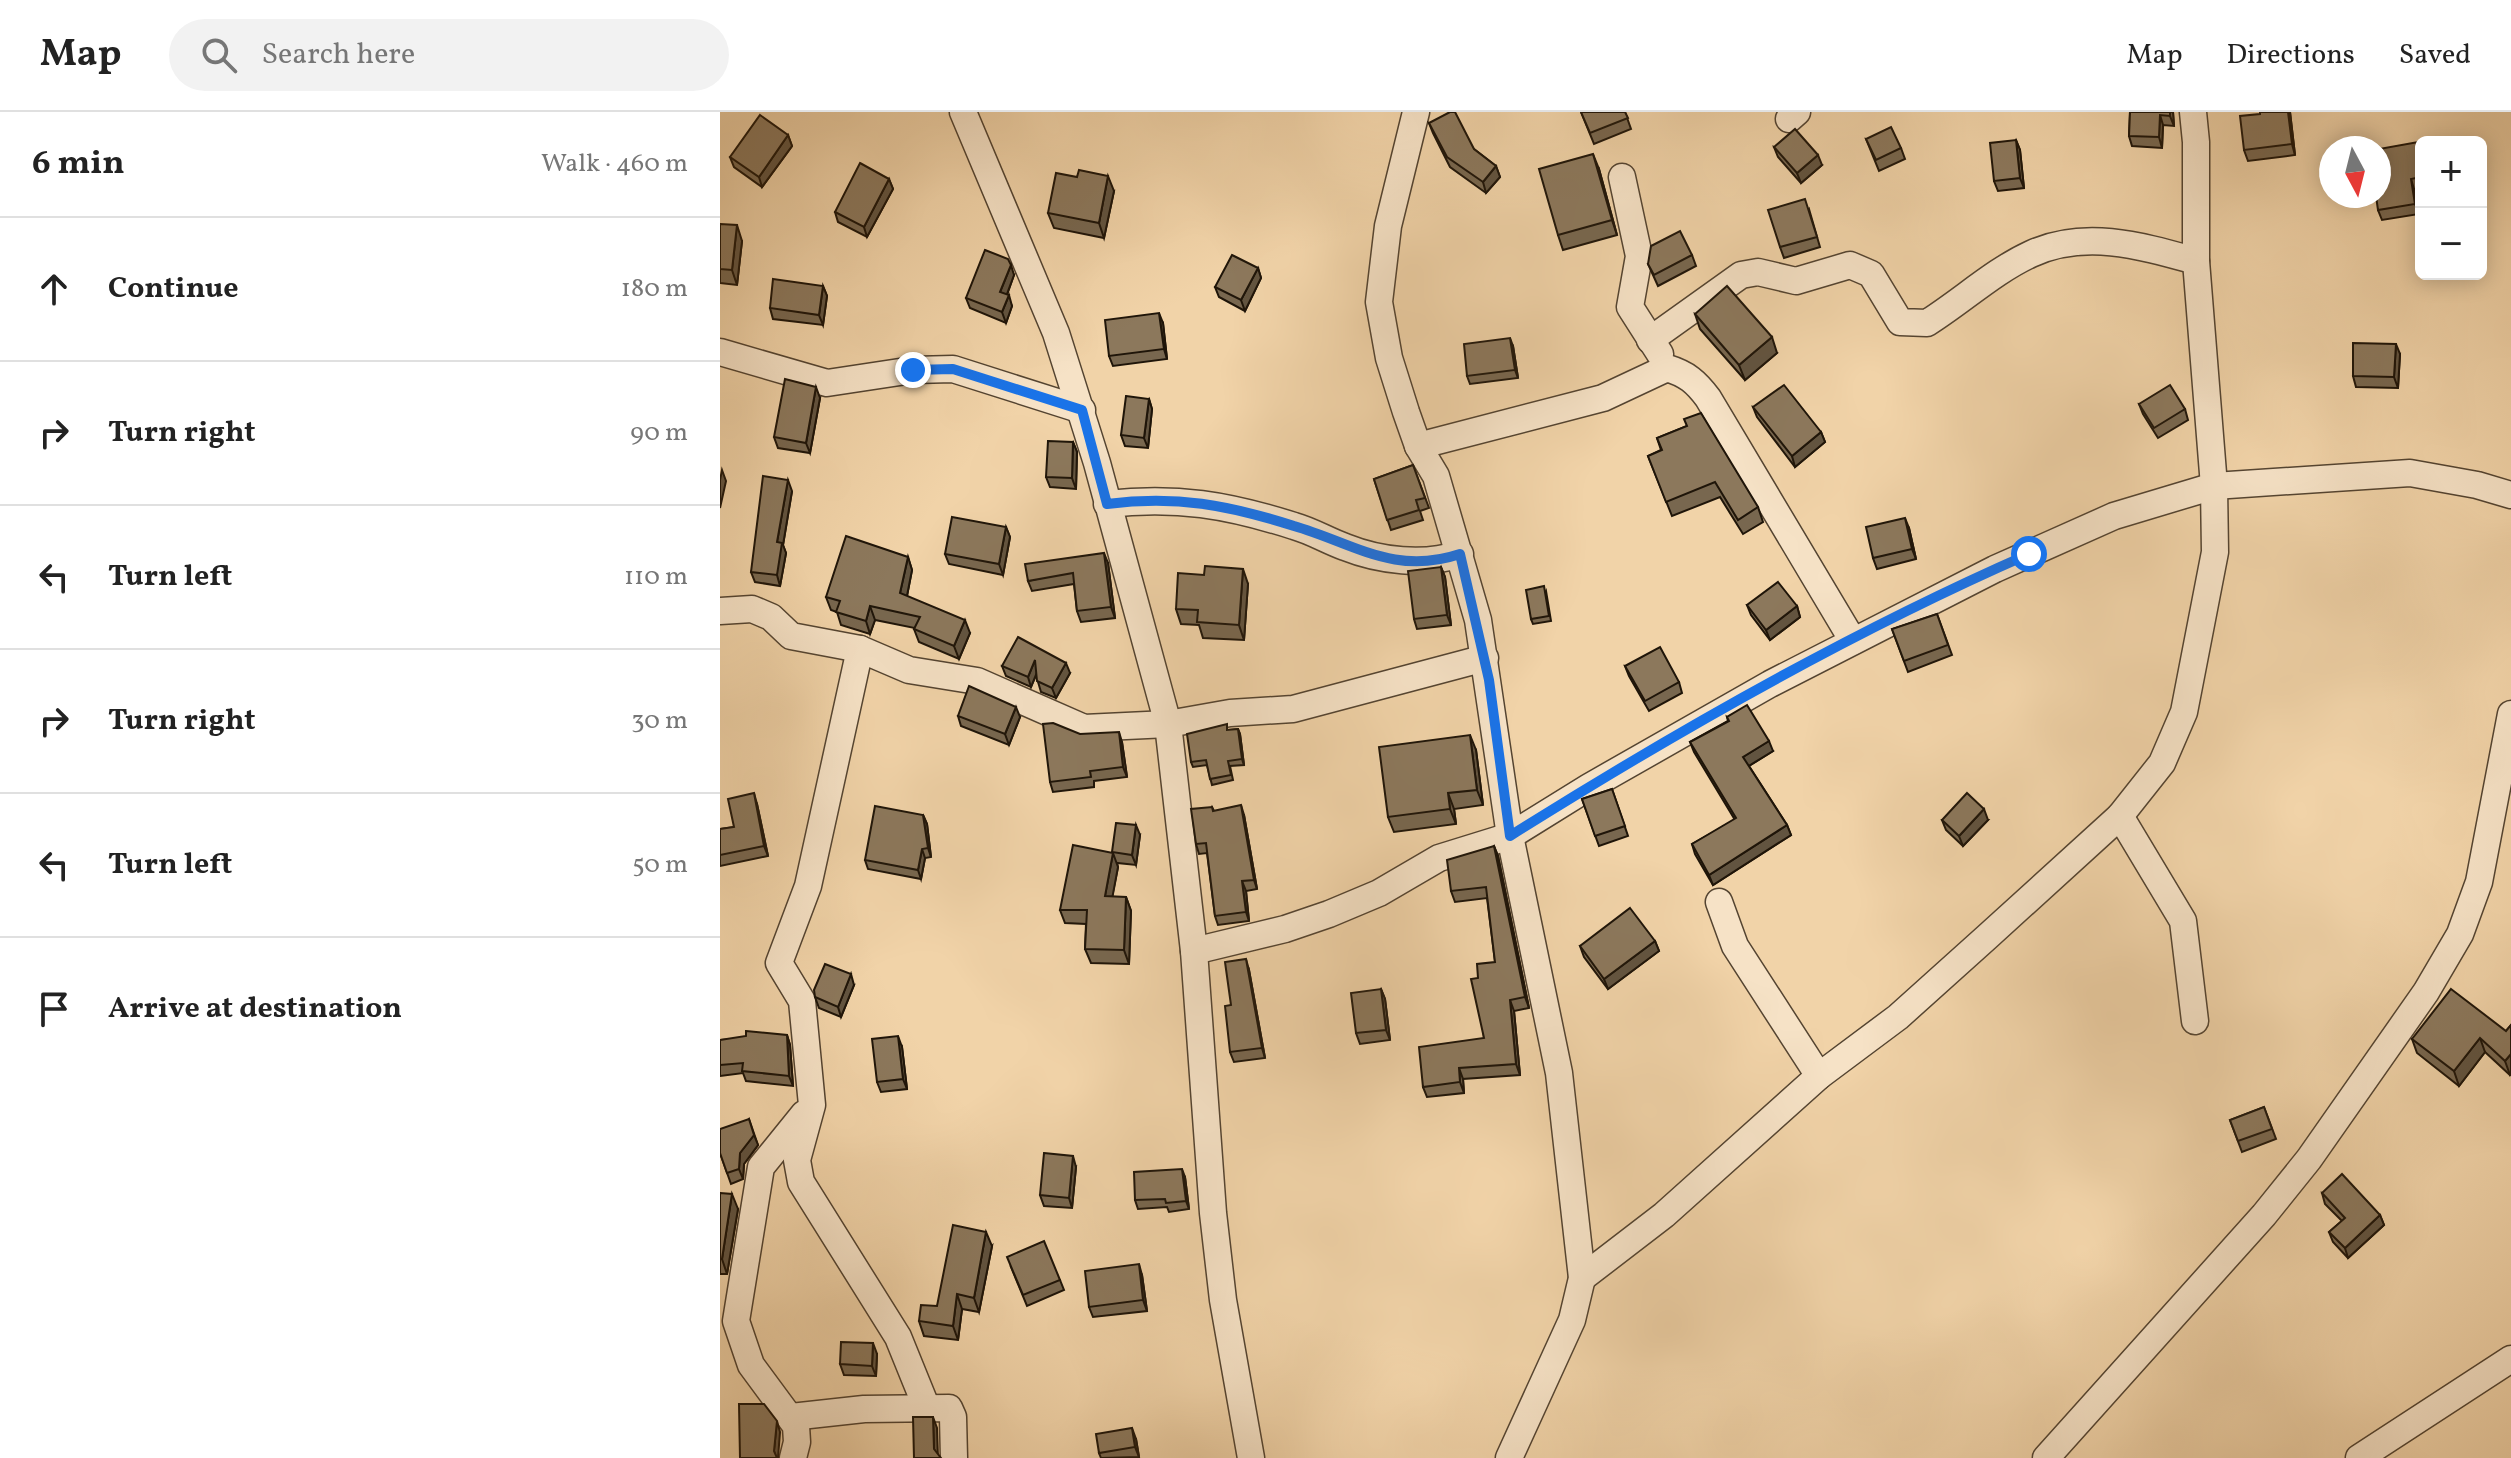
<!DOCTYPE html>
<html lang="en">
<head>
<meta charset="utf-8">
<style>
	body { margin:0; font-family:Vollkorn,serif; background:#f2f2f2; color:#222 }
	.controls { position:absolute; right:24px; top:24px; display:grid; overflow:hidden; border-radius:12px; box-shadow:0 4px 20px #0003 }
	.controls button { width:72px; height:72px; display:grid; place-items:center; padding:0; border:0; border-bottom:2px solid #e0e0e0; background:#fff; color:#222; font:40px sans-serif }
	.compass { position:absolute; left:1599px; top:24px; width:72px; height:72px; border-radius:50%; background:#fff; box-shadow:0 4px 20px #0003; rotate:173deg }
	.stop { position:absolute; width:24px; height:24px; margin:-18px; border:6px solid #1a73e8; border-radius:50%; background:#fff }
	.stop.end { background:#1a73e8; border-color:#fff; box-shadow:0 2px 8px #0008 }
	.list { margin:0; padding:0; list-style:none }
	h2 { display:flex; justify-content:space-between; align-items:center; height:104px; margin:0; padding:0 32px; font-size:34px }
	h2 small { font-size:26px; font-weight:400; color:#767676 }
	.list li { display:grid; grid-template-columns:52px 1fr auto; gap:24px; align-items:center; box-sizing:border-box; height:144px; padding:0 32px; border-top:2px solid #e0e0e0 }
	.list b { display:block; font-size:30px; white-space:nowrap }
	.list em { font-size:26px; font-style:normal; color:#767676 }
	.icon { flex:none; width:44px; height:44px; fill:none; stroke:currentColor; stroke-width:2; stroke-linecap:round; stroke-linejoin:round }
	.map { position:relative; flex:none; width:1791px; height:1346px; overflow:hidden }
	header { display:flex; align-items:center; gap:48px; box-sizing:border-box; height:112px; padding:0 40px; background:#fff; border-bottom:2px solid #e0e0e0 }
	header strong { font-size:38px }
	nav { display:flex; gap:44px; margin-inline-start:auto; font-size:28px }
	.search { width:560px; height:72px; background:#f2f2f2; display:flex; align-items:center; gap:20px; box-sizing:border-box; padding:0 28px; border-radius:44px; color:#767676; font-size:30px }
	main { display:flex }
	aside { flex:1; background:#fff }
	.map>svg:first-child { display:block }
</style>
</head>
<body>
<header>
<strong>Map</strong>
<div class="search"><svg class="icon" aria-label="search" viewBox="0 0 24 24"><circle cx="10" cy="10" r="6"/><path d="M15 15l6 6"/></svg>Search here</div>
<nav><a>Map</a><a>Directions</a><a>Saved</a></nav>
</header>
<main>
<aside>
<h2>6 min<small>Walk · 460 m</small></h2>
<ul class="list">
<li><svg class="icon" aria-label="ahead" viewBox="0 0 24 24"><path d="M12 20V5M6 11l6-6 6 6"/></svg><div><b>Continue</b></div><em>180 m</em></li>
<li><svg class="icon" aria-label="right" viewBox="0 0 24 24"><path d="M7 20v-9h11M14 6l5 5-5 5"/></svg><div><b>Turn right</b></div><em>90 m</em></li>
<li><svg class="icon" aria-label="left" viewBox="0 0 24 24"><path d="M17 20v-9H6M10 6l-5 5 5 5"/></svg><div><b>Turn left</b></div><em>110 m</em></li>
<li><svg class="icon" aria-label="right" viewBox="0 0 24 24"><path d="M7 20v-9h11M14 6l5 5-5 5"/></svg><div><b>Turn right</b></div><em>30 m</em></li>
<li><svg class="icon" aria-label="left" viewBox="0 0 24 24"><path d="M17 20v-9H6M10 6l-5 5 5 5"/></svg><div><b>Turn left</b></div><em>50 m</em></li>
<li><svg class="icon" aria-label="arrive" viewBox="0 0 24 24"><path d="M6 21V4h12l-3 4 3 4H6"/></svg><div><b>Arrive at destination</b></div></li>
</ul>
</aside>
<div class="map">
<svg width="1791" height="1346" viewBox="0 0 1791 1346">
	<rect width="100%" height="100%" fill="#f1d3a8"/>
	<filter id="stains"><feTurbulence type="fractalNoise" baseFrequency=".0025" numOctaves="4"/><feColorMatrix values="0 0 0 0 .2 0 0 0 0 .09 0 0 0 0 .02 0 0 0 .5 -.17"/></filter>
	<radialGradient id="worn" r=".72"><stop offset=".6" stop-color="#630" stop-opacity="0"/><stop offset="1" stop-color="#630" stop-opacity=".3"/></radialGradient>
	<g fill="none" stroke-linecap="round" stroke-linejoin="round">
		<g stroke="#544431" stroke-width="29">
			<g id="minor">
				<polyline points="243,0 336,221 377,351 448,612 474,839 493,1101 503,1188 531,1346"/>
				<polyline points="696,0 668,114 659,190 669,246 686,300 698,334 716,364 758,508 790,724 839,961 862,1166 852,1208 789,1346"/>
				<polyline points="1069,7 1077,0"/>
				<polyline points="902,65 919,144 910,195 940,242"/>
				<path d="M930 228 1021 163 1038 160 1076 169 1130 153 1151 162 1180 210 1207 211C1242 189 1274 159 1311 142 1365 117 1422 134 1476 149"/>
				<polyline points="0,240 107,271 193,258 233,257 362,298"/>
				<path d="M698 334 883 286 947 256C967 262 976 270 988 286L1133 529"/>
				<path d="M387 392C456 384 508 393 574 414 592 419 608 429 625 435 660 449 704 454 740 442"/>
				<polyline points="0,499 32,497 51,505 71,524 140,537 189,558 257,569 364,616 448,612 510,601 573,597 765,546"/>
				<polyline points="140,537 88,774 59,851 82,889 92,993 77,1048 81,1070 178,1225 206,1294"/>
				<polyline points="1400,704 1463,809 1475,909"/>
				<polyline points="999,790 1015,834 1099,964"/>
				<polyline points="474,839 565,817 609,802 659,781 719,746 790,724 869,675 1050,572 1275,457 1394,404 1494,374 1690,361 1757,373 1791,383"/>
				<polyline points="862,1166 944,1103 1099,964 1178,905 1267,825 1400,704 1442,651 1464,600 1495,440 1494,374 1476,149 1476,30 1473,0"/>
				<polyline points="71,1305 144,1297 229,1296 233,1305 234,1346"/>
				<polyline points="73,1346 77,1330 76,1314 31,1253 16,1209 41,1055 84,1002"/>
				<polyline points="1326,1346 1544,1103 1589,1047 1706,880 1740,822 1759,770 1791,602"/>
				<polyline points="1639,1346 1791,1247"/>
			</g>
		</g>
		<use href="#minor" stroke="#f6e2c6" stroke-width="26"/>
	</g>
	<g fill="#78674f" stroke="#1f1509" stroke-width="2">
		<polygon points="861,0 905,0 911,17 874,32"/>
		<polygon points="1410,0 1453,0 1454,14 1443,13 1442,36 1412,34 1409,24"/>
		<polygon points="1570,0 1575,43 1528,49 1524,38 1540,2"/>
		<polygon points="709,11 754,37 776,54 780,65 766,81 730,55 713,21"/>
		<polygon points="68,23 72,34 42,75 14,55 10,45"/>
		<polygon points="1146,27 1181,36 1185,47 1159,59"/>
		<polygon points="1296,28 1300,38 1304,76 1278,79 1274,69"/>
		<polygon points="1701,30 1701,76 1694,77 1699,102 1662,108 1658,98"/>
		<polygon points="1054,35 1102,53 1081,71 1058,45"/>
		<polygon points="879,57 897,123 843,138 838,123"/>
		<polygon points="169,67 173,77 147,125 118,110 115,100"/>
		<polygon points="394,79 384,126 334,116 328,101"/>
		<polygon points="1089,97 1100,135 1064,146 1060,135"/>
		<polygon points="0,112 22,129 17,173 0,171"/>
		<polygon points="972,143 976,154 938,174 928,152"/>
		<polygon points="538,156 541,166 525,199 499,185 495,175"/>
		<polygon points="294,163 287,183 292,194 286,211 250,196 246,186"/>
		<polygon points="103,174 107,184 103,213 53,207 50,196"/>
		<polygon points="975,202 1057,241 1025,268 980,217"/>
		<polygon points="443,211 447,247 393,254 389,244"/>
		<polygon points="793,234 798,266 750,272 747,264"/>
		<polygon points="1680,242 1678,276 1636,275 1633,264"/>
		<polygon points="100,286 90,341 58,336 54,325"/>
		<polygon points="429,287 432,297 428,336 405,334 401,323"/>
		<polygon points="1419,292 1465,297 1468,308 1438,326 1423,302"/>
		<polygon points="1033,295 1101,320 1105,330 1075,355 1037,305"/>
		<polygon points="967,314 1038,395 1043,410 1023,422 1000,385 952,404 928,344 941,338 937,326"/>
		<polygon points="353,330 357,340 356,377 330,375 326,365"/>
		<polygon points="693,353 709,396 700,399 703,408 671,418 654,367"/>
		<polygon points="72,379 63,433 66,441 60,474 35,470 31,460"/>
		<polygon points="286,415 290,425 283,463 229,452 225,442"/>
		<polygon points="1189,416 1196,447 1157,457 1153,446"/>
		<polygon points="188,445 192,458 187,484 250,521 239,547 199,530 194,517 195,516 155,508 150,522 121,513 117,500 111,498 106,485"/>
		<polygon points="388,451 395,506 361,510 357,499 354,472 312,479 308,469"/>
		<polygon points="721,455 725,465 731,513 697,517 694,507"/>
		<polygon points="528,472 524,528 483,526 479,513 461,512 456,497"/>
		<polygon points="826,479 831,509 813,512 811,507"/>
		<polygon points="1027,493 1077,494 1080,505 1050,528 1031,503"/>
		<polygon points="1217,502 1232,543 1188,560 1172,517"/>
		<polygon points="282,554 350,561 336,586 321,580 316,563 311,575 286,564"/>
		<polygon points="905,554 959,570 962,581 929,599 909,564"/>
		<polygon points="238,604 300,605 289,633 241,614"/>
		<polygon points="1007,605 1053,639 1029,654 1067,713 1071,723 993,773 975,742 972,732 1015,708 974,640 970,630 1008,609"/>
		<polygon points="518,617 520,622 524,653 510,654 513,668 492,673 487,653 473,655 471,650 509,618"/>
		<polygon points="360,622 402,630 407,665 374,669 374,675 333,680 330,670"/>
		<polygon points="756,638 763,693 734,697 736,712 674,720 668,705"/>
		<polygon points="892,677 908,724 879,734 862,687"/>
		<polygon points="37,692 48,744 0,754 0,717 14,715"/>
		<polygon points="492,695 494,699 524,703 537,777 526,779 529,809 498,813 495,804 487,741 479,742 476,732"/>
		<polygon points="203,703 207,712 211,745 205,746 201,767 148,757 145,748"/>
		<polygon points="1222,708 1268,708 1243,734 1226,718"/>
		<polygon points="420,723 416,753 397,751 398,755 392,785 406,785 411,799 409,852 371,851 365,837 366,812 345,811 340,798 392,741"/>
		<polygon points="774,734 778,744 809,896 794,899 800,963 743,967 744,981 707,985 703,975 764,926 758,866 775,850 767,786 735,790 731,779"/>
		<polygon points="935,829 939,839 888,877 864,845 860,834"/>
		<polygon points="529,858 545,946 514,950 510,940 511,893"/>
		<polygon points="134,873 121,905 99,896 95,885"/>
		<polygon points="661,877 665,887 670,928 640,932 636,921"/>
		<polygon points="1791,913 1791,962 1790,963 1765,940 1739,974 1697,941 1692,927 1786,919"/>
		<polygon points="67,923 70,933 73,974 26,969 23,961 0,964 0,928"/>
		<polygon points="182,935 187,977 161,980 157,970"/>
		<polygon points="1544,995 1556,1027 1522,1040 1510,1008"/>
		<polygon points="29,1007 38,1033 24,1052 23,1067 11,1072 0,1041"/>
		<polygon points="356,1055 352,1096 324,1094 320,1083"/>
		<polygon points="465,1065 469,1097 449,1100 447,1095 418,1097 415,1088"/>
		<polygon points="0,1081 18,1097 7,1162 0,1162"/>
		<polygon points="1602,1081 1660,1103 1664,1113 1628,1146 1613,1130 1609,1120 1622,1109 1605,1092"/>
		<polygon points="272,1134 259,1200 242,1197 238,1228 204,1224 199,1209 217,1194"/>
		<polygon points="291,1155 340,1168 344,1178 307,1194"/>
		<polygon points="422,1163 427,1199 373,1205 369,1195"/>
		<polygon points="157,1242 156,1264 124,1263 120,1252"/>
		<polygon points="416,1327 419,1345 381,1346 379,1341"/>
	</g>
	<g fill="#625440" stroke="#1f1509" stroke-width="2">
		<polygon points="1450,0 1453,0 1454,14 1450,4"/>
		<polygon points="1568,0 1570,0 1575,43 1572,32"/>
		<polygon points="1440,3 1443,13 1442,36 1439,25"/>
		<polygon points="68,23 72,34 42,75 39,65"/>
		<polygon points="1296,28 1300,38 1304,76 1300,66"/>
		<polygon points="873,42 879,57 897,123 892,108"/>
		<polygon points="1098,43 1102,53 1081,71 1077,61"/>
		<polygon points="776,54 780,65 766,81 763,70"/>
		<polygon points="388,64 394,79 384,126 379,111"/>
		<polygon points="169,67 173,77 147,125 144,115"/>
		<polygon points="1691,67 1694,77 1699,102 1695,92"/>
		<polygon points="17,113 22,129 17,173 12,158"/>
		<polygon points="291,153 294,163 284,190 280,180"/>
		<polygon points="538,156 541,166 525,199 521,188"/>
		<polygon points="103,174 107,184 103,213 99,203"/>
		<polygon points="289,183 292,194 286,211 282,200"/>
		<polygon points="439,201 443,211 447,247 444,237"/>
		<polygon points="1052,225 1057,241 1025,268 1019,253"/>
		<polygon points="790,226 793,234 798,266 795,258"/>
		<polygon points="1676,232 1680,242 1678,276 1674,265"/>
		<polygon points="96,275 100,286 90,341 86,331"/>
		<polygon points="429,287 432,297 428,336 424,326"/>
		<polygon points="1101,320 1105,330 1075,355 1072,344"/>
		<polygon points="353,330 357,340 356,377 352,366"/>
		<polygon points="2,358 6,369 0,396 0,368"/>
		<polygon points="68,368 72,379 63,433 66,441 60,474 57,463 57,430"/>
		<polygon points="1185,406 1189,416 1196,447 1192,437"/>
		<polygon points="286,415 290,425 283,463 279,452"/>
		<polygon points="384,441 388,451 395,506 391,495"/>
		<polygon points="188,445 192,458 185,494 180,481"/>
		<polygon points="721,455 725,465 731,513 727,503"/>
		<polygon points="523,457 528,472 524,528 519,513"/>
		<polygon points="150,494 155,508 150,522 146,509"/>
		<polygon points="1077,494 1080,505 1050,528 1046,518"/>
		<polygon points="245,508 250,521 239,547 234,534"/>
		<polygon points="315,548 318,558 311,575 308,565"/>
		<polygon points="346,551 350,561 336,586 332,576"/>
		<polygon points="296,595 300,605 289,633 285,622"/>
		<polygon points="518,617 520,622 524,653 522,647"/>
		<polygon points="399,620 402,630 407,665 403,655"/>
		<polygon points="750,623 756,638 763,693 757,678"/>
		<polygon points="1049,629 1053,639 1027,655 1023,645"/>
		<polygon points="34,681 37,692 48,744 44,734"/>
		<polygon points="728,681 734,697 736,712 730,697"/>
		<polygon points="521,693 524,703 537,777 534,768"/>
		<polygon points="1264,697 1268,708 1243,734 1239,724"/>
		<polygon points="203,703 207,712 211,745 208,736"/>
		<polygon points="416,713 420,723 416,753 412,743"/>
		<polygon points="1067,713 1071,723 993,773 989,763"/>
		<polygon points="774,734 778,744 809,896 805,885"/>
		<polygon points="202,737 205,746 201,767 198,758"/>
		<polygon points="393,741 398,755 390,798 385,784"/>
		<polygon points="522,769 526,779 529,809 526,800"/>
		<polygon points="406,785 411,799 409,852 404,838"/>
		<polygon points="935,829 939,839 888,877 884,867"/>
		<polygon points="526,847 529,858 545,946 542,936"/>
		<polygon points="131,862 134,873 121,905 118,895"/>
		<polygon points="661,877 665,887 670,928 666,918"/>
		<polygon points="790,888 794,899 800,963 796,952"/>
		<polygon points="67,923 70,933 73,974 69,964"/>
		<polygon points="178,924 182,935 187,977 183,967"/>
		<polygon points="1760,926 1765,940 1739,974 1734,959"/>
		<polygon points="1791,942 1791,962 1790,963 1785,949"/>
		<polygon points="739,956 743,967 744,981 740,970"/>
		<polygon points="34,1023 38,1033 24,1052 23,1067 19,1057 20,1041"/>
		<polygon points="353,1044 356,1055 352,1096 349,1086"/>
		<polygon points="462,1057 465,1065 469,1097 466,1089"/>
		<polygon points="12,1082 18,1097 7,1162 2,1147"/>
		<polygon points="1660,1103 1664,1113 1628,1146 1625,1136"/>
		<polygon points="266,1120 272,1134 259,1200 254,1186"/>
		<polygon points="419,1152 422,1163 427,1199 423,1188"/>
		<polygon points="237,1182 242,1197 238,1228 233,1214"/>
		<polygon points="153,1231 157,1242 156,1264 152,1254"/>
		<polygon points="213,1305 217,1316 218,1346 214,1337"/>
		<polygon points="57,1309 60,1320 58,1346 56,1346 54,1339"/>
		<polygon points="412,1316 416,1327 419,1345 415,1335"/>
	</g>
	<g fill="#8c785c" stroke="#1f1509" stroke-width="2">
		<polygon points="730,0 735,0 754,37 776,54 763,70 727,45 709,11"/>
		<polygon points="861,0 905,0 908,6 870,21"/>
		<polygon points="1410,0 1450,0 1450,4 1440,3 1439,25 1409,24"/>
		<polygon points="1540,0 1568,0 1572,32 1524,38 1520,4 1540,2"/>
		<polygon points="40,3 68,23 39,65 10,45"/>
		<polygon points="1171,15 1181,36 1156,48 1146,27"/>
		<polygon points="1075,17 1098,43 1077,61 1054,35"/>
		<polygon points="1296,28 1300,66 1274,69 1270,31"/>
		<polygon points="1704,29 1701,30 1701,65 1691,67 1695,92 1658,98 1656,84 1659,84 1659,37"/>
		<polygon points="873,42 892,108 838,123 819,57"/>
		<polygon points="140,51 169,67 144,115 115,100"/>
		<polygon points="359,58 388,64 379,111 328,101 336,61 357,65"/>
		<polygon points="1085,87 1097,125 1060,135 1048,98"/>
		<polygon points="0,112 17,113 12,158 0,157"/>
		<polygon points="960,119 972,143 934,163 928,152 931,134"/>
		<polygon points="265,138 288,147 291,153 280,180 289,183 282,200 246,186"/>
		<polygon points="512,143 538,156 521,188 495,175"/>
		<polygon points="53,167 103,174 99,203 50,196"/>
		<polygon points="1007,174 1052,225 1019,253 975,202"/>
		<polygon points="439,201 444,237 389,244 385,208"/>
		<polygon points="790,226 795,258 747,264 744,232"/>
		<polygon points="1633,231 1676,232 1674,265 1633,264"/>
		<polygon points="65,267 96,275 86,331 54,325"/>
		<polygon points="1064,273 1101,320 1072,344 1033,295"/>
		<polygon points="1450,273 1465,297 1434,316 1419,292"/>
		<polygon points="406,284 429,287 424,326 401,323"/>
		<polygon points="981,301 1038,395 1018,408 995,370 946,390 928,344 942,338 937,326 967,314 964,307"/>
		<polygon points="328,329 353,330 352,366 326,365"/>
		<polygon points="693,353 705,386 696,388 699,398 667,408 654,367"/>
		<polygon points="43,364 68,368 57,430 62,431 57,463 31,460"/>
		<polygon points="232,405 286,415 279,452 225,442"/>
		<polygon points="1185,406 1192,437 1153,446 1146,415"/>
		<polygon points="126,424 188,445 180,481 245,508 234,534 194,517 200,505 150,494 146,509 116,500 120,489 106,485"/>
		<polygon points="384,441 391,495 357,499 353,461 308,469 305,452"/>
		<polygon points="485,454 523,457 519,513 477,510 478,498 456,497 458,461 484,463"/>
		<polygon points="721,455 727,503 694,507 688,459"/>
		<polygon points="1058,470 1077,494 1046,518 1027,493"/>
		<polygon points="824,474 829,504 811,507 806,478"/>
		<polygon points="1217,502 1228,533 1184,549 1172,517"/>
		<polygon points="298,525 346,551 332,576 317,569 315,548 308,565 282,554"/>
		<polygon points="940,535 959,570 925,589 905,554"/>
		<polygon points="249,574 296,595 285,622 238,604"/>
		<polygon points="1027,593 1049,629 1023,645 1067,713 989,763 972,732 1016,706 970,630 1009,609 1007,605"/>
		<polygon points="333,611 360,622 399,620 403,655 370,659 371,665 330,670 323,612"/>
		<polygon points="507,612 507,618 518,617 522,647 508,649 511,663 490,667 486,648 471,650 467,622"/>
		<polygon points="750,623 757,678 728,681 730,697 668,705 659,635"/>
		<polygon points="892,677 905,714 875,724 862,687"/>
		<polygon points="34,681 44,734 0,743 0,717 14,715 8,687"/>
		<polygon points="1247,681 1264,697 1239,724 1222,708"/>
		<polygon points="521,693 534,768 522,769 526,800 495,804 486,731 476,732 471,697 492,695 493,699"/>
		<polygon points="155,694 203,703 208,736 202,737 198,758 145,748"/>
		<polygon points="396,711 416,713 412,743 392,740"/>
		<polygon points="353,733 393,741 385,784 406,785 404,838 365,837 367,798 340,798"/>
		<polygon points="774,734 805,885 790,888 796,952 739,956 740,970 703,975 699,935 764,926 751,867 758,866 757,852 775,850 766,775 731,779 727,748"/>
		<polygon points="910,796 935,829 884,867 860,834"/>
		<polygon points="526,847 542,936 510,940 505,894 511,893 505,850"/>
		<polygon points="105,852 131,862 118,895 95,885 94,878"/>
		<polygon points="661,877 666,918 636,921 631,881"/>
		<polygon points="1731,877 1786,919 1791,913 1791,942 1785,949 1760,926 1734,959 1692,927"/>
		<polygon points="26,919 67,923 69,964 22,959 23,951 0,953 0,928 26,924"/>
		<polygon points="178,924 183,967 157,970 152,927"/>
		<polygon points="1544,995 1552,1017 1518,1029 1510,1008"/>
		<polygon points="29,1007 34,1023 20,1041 19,1057 7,1061 0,1041 0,1017"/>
		<polygon points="324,1041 353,1044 349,1086 320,1083"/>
		<polygon points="462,1057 466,1089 446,1091 445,1087 415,1088 414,1060"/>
		<polygon points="1622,1062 1660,1103 1625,1136 1609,1120 1625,1106 1602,1081"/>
		<polygon points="0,1081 12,1082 2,1147 0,1147"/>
		<polygon points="233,1113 266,1120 254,1186 237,1182 233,1214 199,1209 201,1193 217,1194"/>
		<polygon points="324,1129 340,1168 303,1183 287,1145"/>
		<polygon points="419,1152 423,1188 369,1195 365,1159"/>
		<polygon points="121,1230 153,1231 152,1254 120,1252"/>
		<polygon points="19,1292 44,1292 57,1309 54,1339 57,1346 20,1346"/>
		<polygon points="193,1305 213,1305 214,1337 221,1346 194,1346"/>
		<polygon points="412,1316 415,1335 379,1341 376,1322"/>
	</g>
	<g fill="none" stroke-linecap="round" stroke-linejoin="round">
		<path stroke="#1a73e8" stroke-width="10" d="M193 258 233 257 362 298 387 392C456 383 508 393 574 414 633 431 674 464 740 442L769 568 790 724C952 622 1133 519 1309 442"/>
	</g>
	<rect width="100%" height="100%" filter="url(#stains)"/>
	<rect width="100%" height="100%" fill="url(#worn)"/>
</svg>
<div class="controls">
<button>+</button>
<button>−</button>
</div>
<svg class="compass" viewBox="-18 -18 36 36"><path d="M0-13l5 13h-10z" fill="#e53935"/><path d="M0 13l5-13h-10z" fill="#767676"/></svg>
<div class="stop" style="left:1309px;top:442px"></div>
<div class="stop end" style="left:193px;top:258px"></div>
</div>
</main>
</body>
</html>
